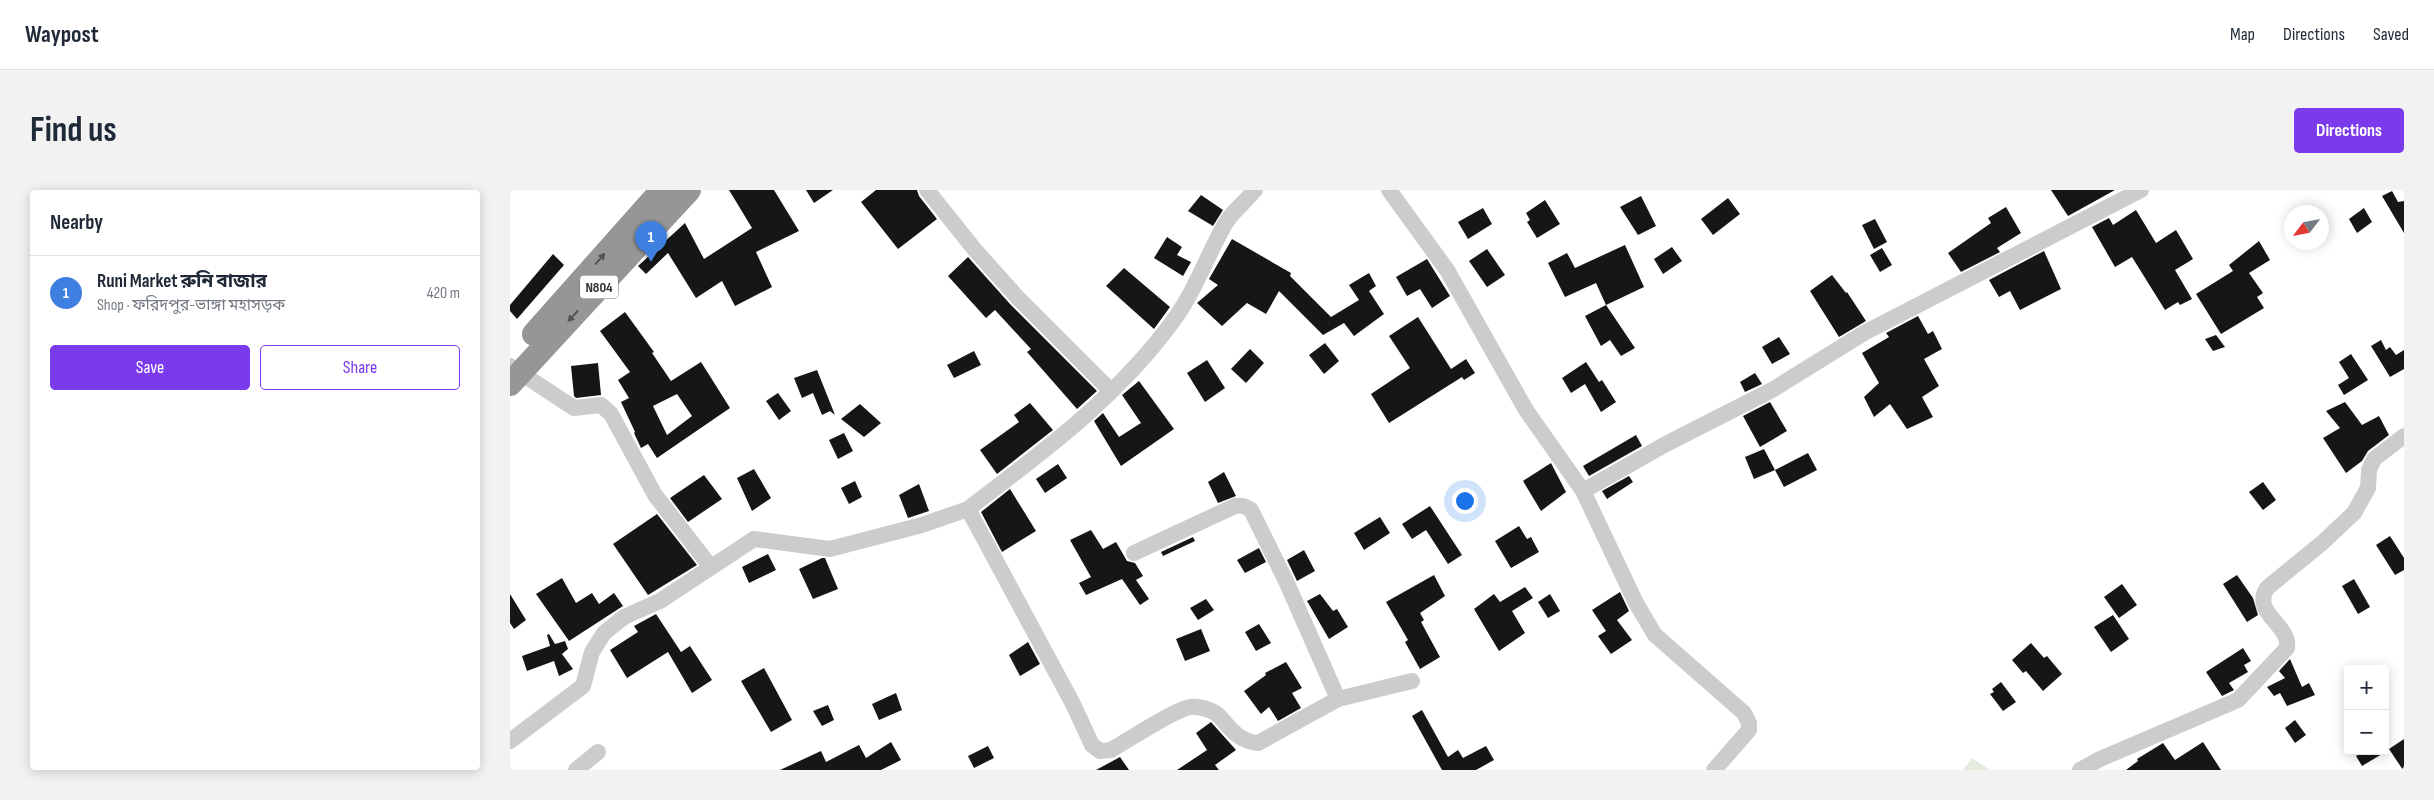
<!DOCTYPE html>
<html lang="en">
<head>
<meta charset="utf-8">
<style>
	body { margin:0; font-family:"Sofia Sans Condensed","Noto Sans Bengali",sans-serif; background:#f2f2f3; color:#1f2937 }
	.controls { position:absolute; right:15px; bottom:15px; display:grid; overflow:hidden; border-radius:5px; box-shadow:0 2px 12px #0003 }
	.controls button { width:45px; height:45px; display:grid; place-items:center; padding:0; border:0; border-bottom:1px solid #e0e1e3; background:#fff; color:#1f2937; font:25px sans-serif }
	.compass { position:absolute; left:1774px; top:15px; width:45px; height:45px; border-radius:50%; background:#fff; box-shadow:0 2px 12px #0003; rotate:238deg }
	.you { position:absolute; left:954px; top:310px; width:18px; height:18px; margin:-12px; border:4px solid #fff; border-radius:50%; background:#1a73e8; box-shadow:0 0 0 8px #1a73e833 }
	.badge { display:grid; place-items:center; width:32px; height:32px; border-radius:50%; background:#7c3aed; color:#fff; font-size:16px; font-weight:700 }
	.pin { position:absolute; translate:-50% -41px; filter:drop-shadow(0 1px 2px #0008) }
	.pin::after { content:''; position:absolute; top:26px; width:18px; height:15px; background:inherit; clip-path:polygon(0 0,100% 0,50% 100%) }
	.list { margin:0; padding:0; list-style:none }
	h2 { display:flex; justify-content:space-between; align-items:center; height:65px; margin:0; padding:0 20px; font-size:21px }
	h2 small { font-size:16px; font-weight:400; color:#747a83 }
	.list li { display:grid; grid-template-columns:32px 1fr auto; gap:15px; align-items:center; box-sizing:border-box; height:75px; padding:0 20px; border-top:1px solid #e0e1e3 }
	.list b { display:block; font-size:19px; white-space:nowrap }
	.list p { margin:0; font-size:16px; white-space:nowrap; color:#747a83 }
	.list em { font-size:16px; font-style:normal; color:#747a83 }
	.actions { display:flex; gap:10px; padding:15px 20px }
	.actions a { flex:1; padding:11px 0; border:1px solid #7c3aed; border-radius:5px; text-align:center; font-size:18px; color:#7c3aed }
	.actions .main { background:#7c3aed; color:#fff }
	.map { position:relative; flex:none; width:1894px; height:580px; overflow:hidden; border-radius:5px }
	header { display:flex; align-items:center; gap:30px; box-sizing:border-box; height:70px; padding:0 25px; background:#fff; border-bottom:1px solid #e0e1e3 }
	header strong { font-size:24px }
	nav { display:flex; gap:28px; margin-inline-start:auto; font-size:18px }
	.intro { display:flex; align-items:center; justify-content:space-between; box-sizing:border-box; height:120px; padding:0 30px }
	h1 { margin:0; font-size:35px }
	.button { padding:12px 22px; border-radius:5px; background:#7c3aed; color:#fff; font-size:18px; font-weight:700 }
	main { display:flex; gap:30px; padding:0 30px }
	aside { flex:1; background:#fff; border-radius:5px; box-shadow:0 2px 12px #0003 }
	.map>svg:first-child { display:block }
</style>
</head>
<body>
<header>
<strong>Waypost</strong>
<nav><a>Map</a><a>Directions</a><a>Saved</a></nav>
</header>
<div class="intro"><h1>Find us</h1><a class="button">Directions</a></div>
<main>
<aside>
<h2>Nearby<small></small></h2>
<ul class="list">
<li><span class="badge" style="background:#3f7fe0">1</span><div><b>Runi Market রুনি বাজার</b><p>Shop · ফরিদপুর-ভাঙ্গা মহাসড়ক</p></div><em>420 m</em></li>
</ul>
<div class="actions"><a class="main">Save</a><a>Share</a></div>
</aside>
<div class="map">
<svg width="1894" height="580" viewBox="0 0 1894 580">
	<rect width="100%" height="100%" fill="#fff"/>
	<polygon fill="#e3ecde" points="1462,568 1480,580 1453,580"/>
	<g fill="#161616" fill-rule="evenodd">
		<polygon points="219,0 264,0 289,41 246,62 262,97 225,116 212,91 186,108 158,63 136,84 128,76 175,33 194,69 242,38"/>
		<polygon points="296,0 323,0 304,13"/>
		<polygon points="366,0 407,0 409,6 427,29 388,59 351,12"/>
		<polygon points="1541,0 1605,0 1558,26"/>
		<polygon points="1882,1 1888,12 1894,11 1894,43 1872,6"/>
		<polygon points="691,5 713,20 703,36 678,21"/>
		<polygon points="1131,6 1146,36 1128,45 1110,17"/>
		<polygon points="1218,8 1230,24 1203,45 1191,29"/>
		<polygon points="1035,10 1050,34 1027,48 1017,32 1020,30 1016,23"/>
		<polygon points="1496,17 1511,43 1487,58 1490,62 1451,82 1438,63 1481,33 1478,28"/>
		<polygon points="973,18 982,34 958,49 948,32"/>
		<polygon points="1854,18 1862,32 1847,43 1839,29"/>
		<polygon points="1626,20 1646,53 1666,40 1683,69 1665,80 1682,109 1670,115 1668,112 1655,120 1622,67 1605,77 1582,37 1599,28 1603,35"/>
		<polygon points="1365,29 1377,52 1364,59 1352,35"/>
		<polygon points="657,47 672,57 667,65 681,72 673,86 644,68"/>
		<polygon points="722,49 781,83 780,86 821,127 849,110 839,95 859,83 866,96 859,101 874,124 844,146 834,133 813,145 769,101 756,124 737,113 712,136 687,113 708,95 699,89"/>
		<polygon points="1749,51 1760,70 1739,83 1753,103 1747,107 1754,118 1711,144 1686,104 1723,81 1719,75"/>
		<polygon points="1115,55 1134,97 1096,115 1086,93 1055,107 1038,73 1057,63 1065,78"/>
		<polygon points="1162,57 1172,71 1153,84 1144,69"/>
		<polygon points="1372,58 1382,75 1370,82 1360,65"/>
		<polygon points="977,59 995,85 977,97 959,71"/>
		<polygon points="1534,61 1551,99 1510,120 1500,101 1489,107 1479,90"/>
		<polygon points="43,64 54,75 7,129 0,121 0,115"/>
		<polygon points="458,67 500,114 587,201 567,219 517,162 521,159 485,120 476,128 438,86"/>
		<polygon points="917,69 940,106 922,118 910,99 897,106 886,87"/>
		<polygon points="614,78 660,117 644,139 596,96"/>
		<polygon points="1322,85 1336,103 1337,102 1356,131 1329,147 1300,101"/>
		<polygon points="1096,115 1125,158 1111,166 1100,150 1091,156 1075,126"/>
		<path d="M115 122 144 162 142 163 161 191 191 172 220 218 147 268 138 254 131 258 124 243 125 242 111 212 119 208 108 190 120 182 90 141ZM167 204 182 226 157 245 143 216Z"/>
		<polygon points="1408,126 1418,144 1423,141 1432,159 1414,169 1429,196 1412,207 1423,227 1397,239 1380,214 1364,227 1354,207 1369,193 1352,163 1379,147 1376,143"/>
		<polygon points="908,127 941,179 956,169 965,183 954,190 952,187 879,233 861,204 900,178 879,146"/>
		<polygon points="1706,145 1715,157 1703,161 1695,149"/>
		<polygon points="1269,147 1280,164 1262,174 1252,157"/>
		<polygon points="1871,150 1876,160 1880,157 1886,165 1894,160 1894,179 1880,187 1861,156"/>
		<polygon points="815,153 829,171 814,184 799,165"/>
		<polygon points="740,159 754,173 736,193 721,179"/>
		<polygon points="464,161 471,175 444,188 437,175"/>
		<polygon points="1841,164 1858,190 1834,205 1828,195 1839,188 1829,172"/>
		<polygon points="697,170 715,198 695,212 677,183"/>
		<polygon points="1076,172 1089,192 1092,190 1106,212 1091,222 1075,194 1061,203 1052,188"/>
		<polygon points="88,173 91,205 66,208 64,206 61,176"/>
		<polygon points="307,180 325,225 320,221 312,225 303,203 292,208 284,188"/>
		<polygon points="1245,183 1252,194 1235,202 1230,192"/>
		<polygon points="629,191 664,239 611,276 584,231 593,223 609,247 631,233 612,205"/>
		<polygon points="268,203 281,221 269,230 256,211"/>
		<polygon points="1260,212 1277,241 1250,257 1233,226"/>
		<polygon points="1835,212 1852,235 1869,226 1879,245 1858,261 1852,271 1836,283 1813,248 1830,238 1816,221"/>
		<polygon points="520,213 543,240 487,284 470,260 509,232 504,225"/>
		<polygon points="350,214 371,233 354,247 331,229"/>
		<polygon points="334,243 343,261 328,269 319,250"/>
		<polygon points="1126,245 1132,256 1079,286 1073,276"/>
		<polygon points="1254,259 1265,280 1244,289 1235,267"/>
		<polygon points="1298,263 1307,280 1274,297 1265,280"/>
		<polygon points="1041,273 1056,302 1031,321 1013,291"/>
		<polygon points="548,274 557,288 535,303 526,289"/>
		<polygon points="244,279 261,308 242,321 227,288"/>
		<polygon points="714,282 726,306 708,313 698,292"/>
		<polygon points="194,285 212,309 178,332 160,308"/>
		<polygon points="1119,286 1123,292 1097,309 1092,301"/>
		<polygon points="345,291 352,307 339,314 331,298"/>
		<polygon points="1753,292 1766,310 1753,320 1739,302"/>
		<polygon points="409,294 419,321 398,328 389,305"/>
		<polygon points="500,299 526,341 492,362 471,322"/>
		<polygon points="920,316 952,365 938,374 916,340 902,349 892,334"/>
		<polygon points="147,324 187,375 138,405 103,354"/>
		<polygon points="870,327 880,343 854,360 844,343"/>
		<polygon points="1009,336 1017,349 1021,347 1029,362 1001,378 985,351"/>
		<polygon points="581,340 593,359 606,352 617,371 625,373 633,386 626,390 639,409 630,415 612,389 576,405 569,393 581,387 560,350"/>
		<polygon points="1880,346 1894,368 1894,380 1885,385 1866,355"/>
		<polygon points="683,347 685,351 653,366 651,362"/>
		<polygon points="749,358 756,372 735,383 727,370"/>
		<polygon points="794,360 805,381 787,391 777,370"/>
		<polygon points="258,364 266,380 239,393 232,377"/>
		<polygon points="312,368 315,368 328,399 303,409 289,379"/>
		<polygon points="924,385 935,406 910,423 914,430 911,432 930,467 910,479 895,452 898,450 876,412"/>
		<polygon points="1727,385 1743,408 1748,425 1737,432 1713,394"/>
		<polygon points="52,388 66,413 82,403 89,414 104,403 113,416 59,451 26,404"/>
		<polygon points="1844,389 1860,417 1848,424 1832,396"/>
		<polygon points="1612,394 1627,415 1609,428 1594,407"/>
		<polygon points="1015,397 1023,408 1002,421 1015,443 989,461 964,419 984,404 990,412"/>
		<polygon points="1110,402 1119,421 1107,430 1122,450 1101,464 1088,446 1096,441 1082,420"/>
		<polygon points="0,404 16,430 4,439 0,433"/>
		<polygon points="810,404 823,421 827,419 838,437 819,449 797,411"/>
		<polygon points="1040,404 1050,421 1038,428 1028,412"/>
		<polygon points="696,409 704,420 688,430 680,418"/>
		<polygon points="146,424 171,462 180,456 202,490 182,503 158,462 117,488 100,460 128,442 124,436"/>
		<polygon points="1603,425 1619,449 1601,462 1584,437"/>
		<polygon points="749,434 761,453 746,461 735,442"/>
		<polygon points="691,439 700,461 675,471 666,449"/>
		<polygon points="39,444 45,454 55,451 58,459 52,464 63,479 49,486 44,471 17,481 12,466 40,456 37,445"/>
		<polygon points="518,452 530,474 510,486 499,465"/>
		<polygon points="1521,453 1534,468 1537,466 1552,484 1533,501 1516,481 1513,483 1502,470"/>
		<polygon points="1733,458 1741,471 1734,475 1738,482 1719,493 1724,500 1712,506 1696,482"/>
		<polygon points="1780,469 1792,497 1799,493 1805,505 1777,516 1770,503 1764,506 1757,497 1775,488 1769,481"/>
		<polygon points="776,472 792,498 782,503 791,518 768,531 759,517 751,524 734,501 756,485 755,483"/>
		<polygon points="254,478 282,530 261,542 231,491"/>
		<polygon points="1491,492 1506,512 1493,521 1480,504 1484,502 1482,499"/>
		<polygon points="386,503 392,520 369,530 362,514"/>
		<polygon points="318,515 324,530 312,536 303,521"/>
		<polygon points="912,520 938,567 948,560 953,568 976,556 984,570 966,580 932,580 902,526"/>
		<polygon points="1785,530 1796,545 1785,553 1775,538"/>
		<polygon points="701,532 726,560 705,575 709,580 667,580 697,560 686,543"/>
		<polygon points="1894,549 1894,580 1893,580 1879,559"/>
		<polygon points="381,552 391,570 371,580 270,580 311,561 316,572 349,555 356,568"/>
		<polygon points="1693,552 1711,580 1616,580 1628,571 1627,569 1653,553 1665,570"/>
		<polygon points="478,556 484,568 464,578 458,566"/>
		<polygon points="1855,561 1877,561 1852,576 1846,566"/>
		<polygon points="610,567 619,580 586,580"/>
	</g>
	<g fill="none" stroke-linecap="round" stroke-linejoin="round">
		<g stroke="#ccc" stroke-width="16">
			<polyline points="417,0 465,60 507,107 601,201"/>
			<polyline points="879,0 937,80 1016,220 1073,301 1126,413 1145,445 1234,523 1239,533 1239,540 1204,580"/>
			<polyline points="0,176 64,218 91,215 101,224 145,305 200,376"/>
			<polyline points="1073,301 1156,254 1262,200 1354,143 1631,0"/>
			<path d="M458 319 563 514 582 555 590 561 601 560C622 548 654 526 676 518 686 514 705 520 711 528 722 541 731 552 748 553L828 509 902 491"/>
			<path d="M624 363 725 316C732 315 735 316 741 320L776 391 828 509"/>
			<path d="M0 551 73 496 82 462 94 443 114 427 150 411 244 349 320 359 412 335 458 319 463 315C536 260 609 205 663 131 685 101 697 66 715 34 722 22 736 11 745 0"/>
			<polyline points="66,580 88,562"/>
			<path d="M1570 580 1590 569 1728 510 1777 458C1781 435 1741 423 1757 398L1812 353 1844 323 1858 298 1859 280 1864 269 1894 246"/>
		</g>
		<g stroke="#969696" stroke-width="24">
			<polyline points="24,144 152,0"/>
			<polyline points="0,194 179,0"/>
		</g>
	</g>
	<defs><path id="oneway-solid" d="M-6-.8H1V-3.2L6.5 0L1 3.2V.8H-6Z" transform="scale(1.25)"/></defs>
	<g fill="#535353">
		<use href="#oneway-solid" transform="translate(90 69) rotate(-49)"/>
		<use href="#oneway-solid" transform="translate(63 126) rotate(133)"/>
	</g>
	<g text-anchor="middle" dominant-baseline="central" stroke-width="5" stroke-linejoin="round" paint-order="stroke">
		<rect fill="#fff" stroke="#6d6d6d" stroke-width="1" x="70" y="85.5" width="38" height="23" rx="4"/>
		<g font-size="14" font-weight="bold" fill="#2f2f2f">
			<text x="89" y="97">N804</text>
		</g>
	</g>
</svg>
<div class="controls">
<button>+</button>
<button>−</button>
</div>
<svg class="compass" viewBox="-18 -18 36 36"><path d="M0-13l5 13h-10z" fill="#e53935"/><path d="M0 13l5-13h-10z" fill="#747a83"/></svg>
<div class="you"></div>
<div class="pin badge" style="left:141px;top:72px;background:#3f7fe0">1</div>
</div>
</main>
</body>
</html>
